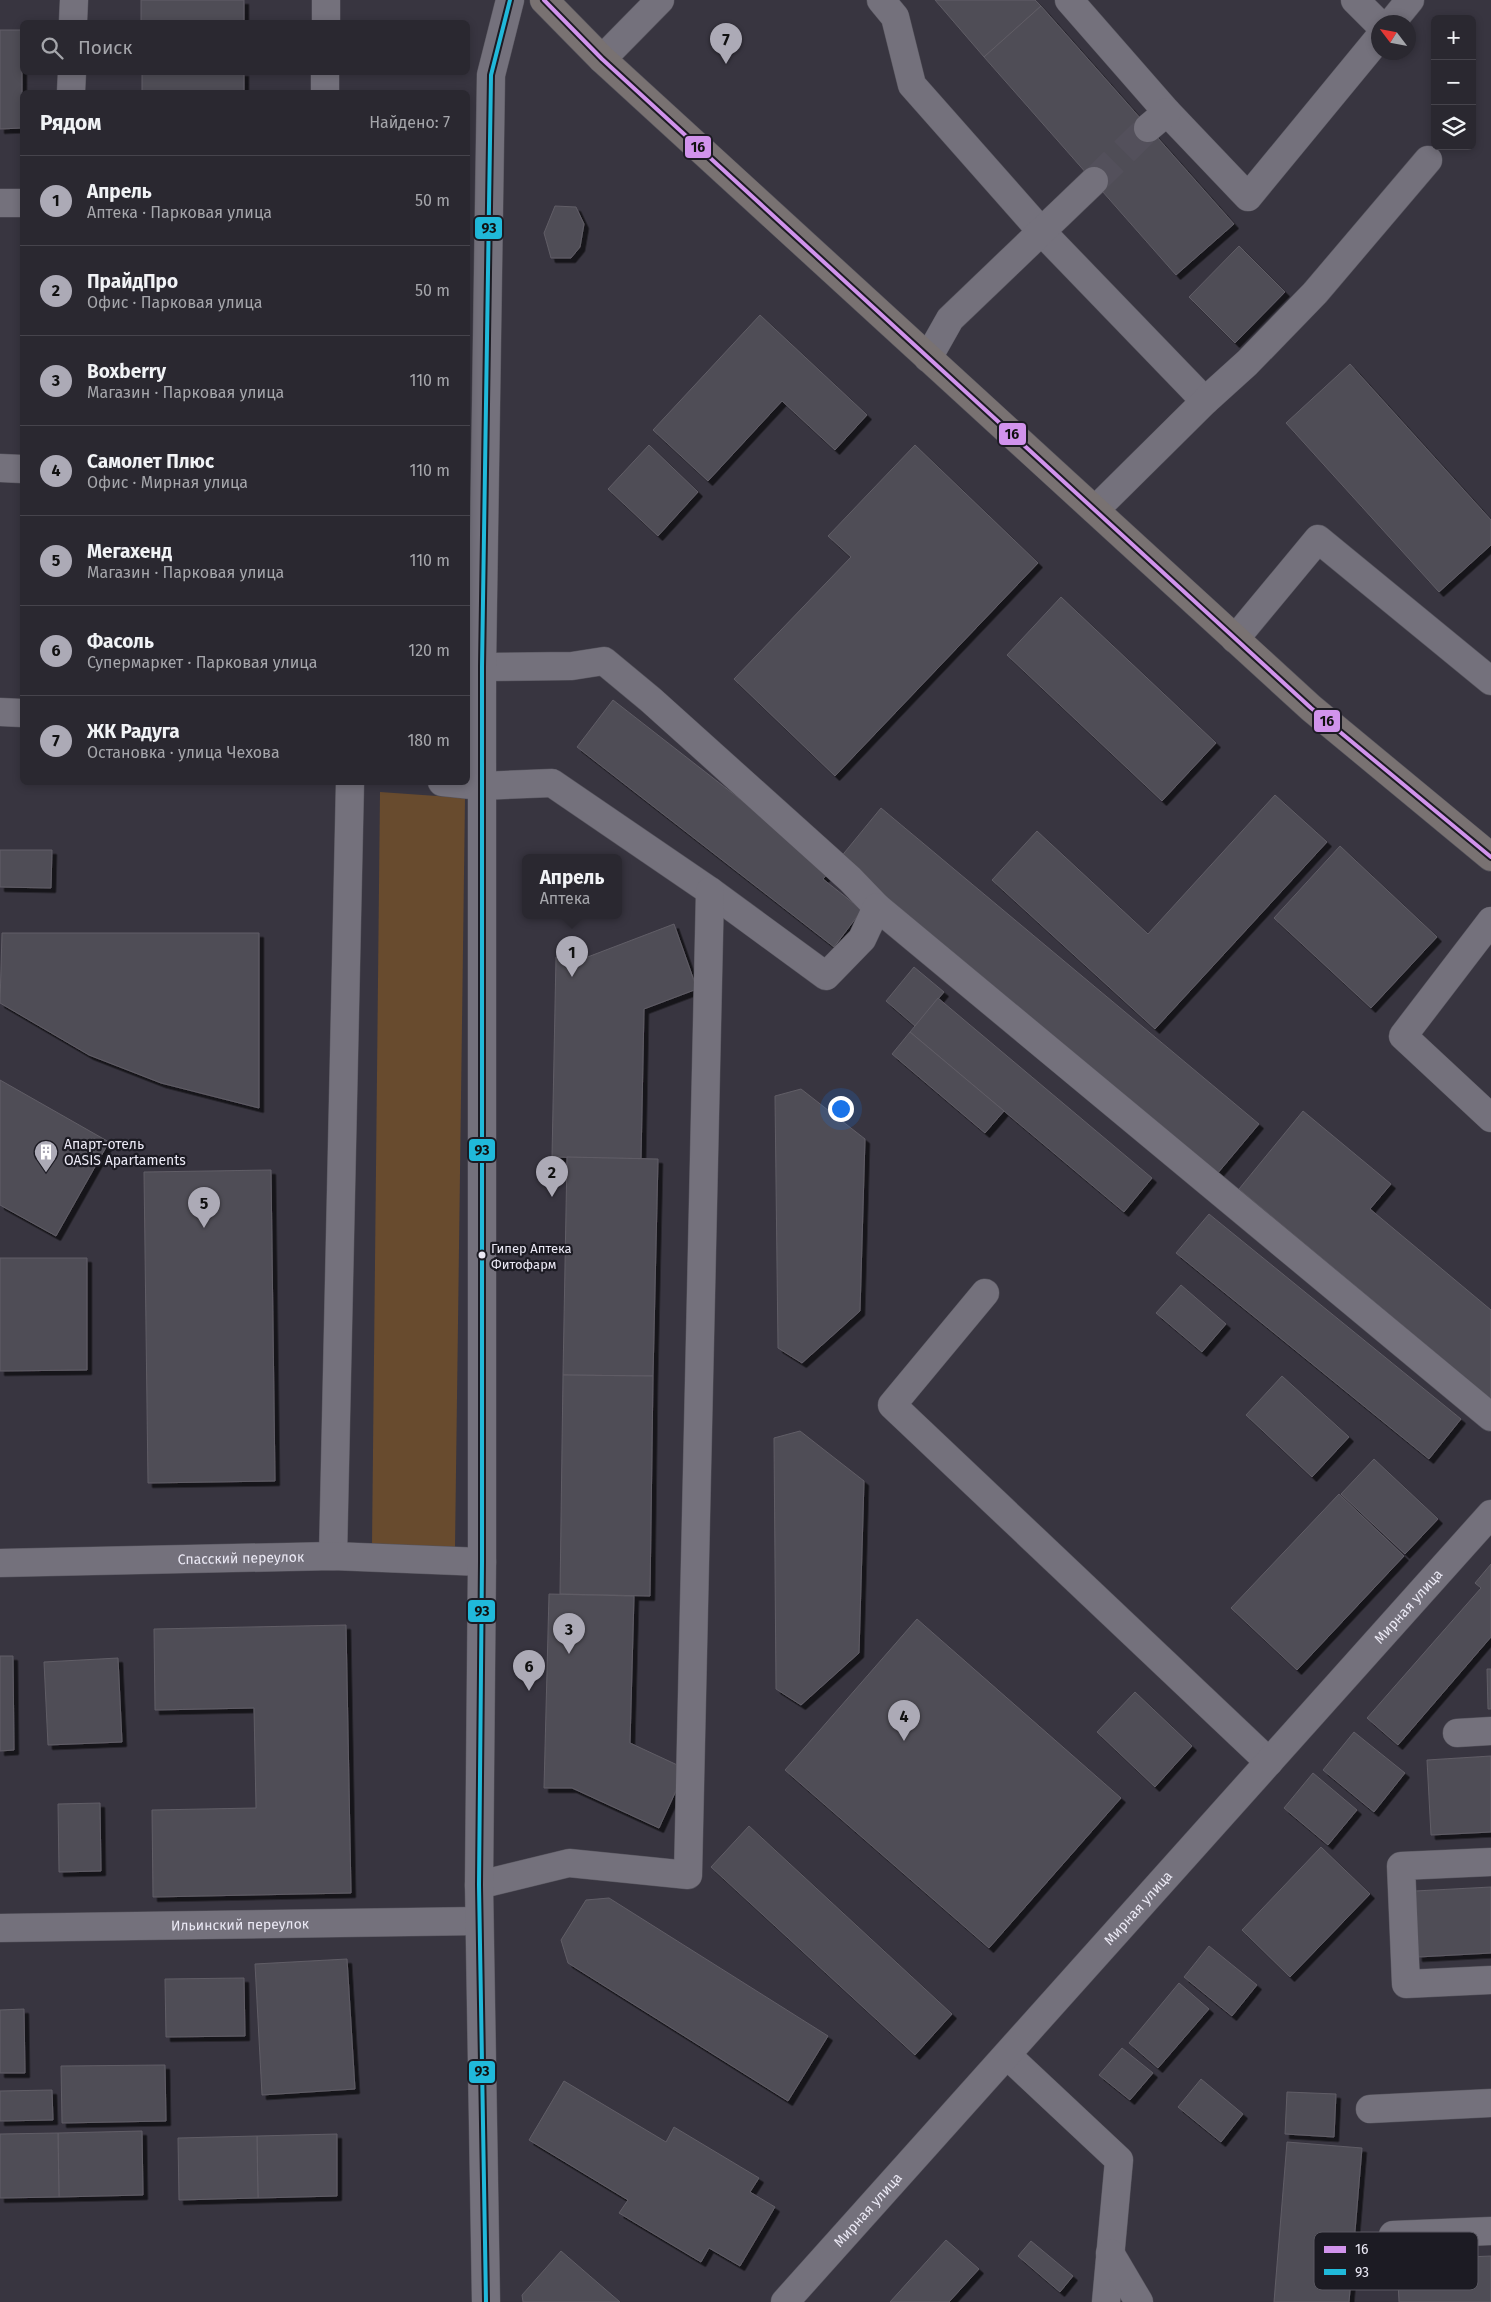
<!DOCTYPE html>
<html lang="ru">
<head>
<meta charset="utf-8">
<style>
	body { margin:0; font-family:"Fira Sans",sans-serif; background:#323038; color:#f1f3f6 }
	.controls { position:absolute; right:15px; top:15px; display:grid; overflow:hidden; border-radius:8px; box-shadow:0 2px 8px #0003 }
	.controls button { width:45px; height:45px; display:grid; place-items:center; padding:0; border:0; border-bottom:1px solid #46444c; background:#2a2830; color:#f1f3f6; font:25px sans-serif }
	.compass { position:absolute; left:1371px; top:15px; width:45px; height:45px; border-radius:50%; background:#2a2830; box-shadow:0 2px 8px #0003; rotate:302deg }
	.you { position:absolute; left:840px; top:1108px; width:18px; height:18px; margin:-12px; border:4px solid #fff; border-radius:50%; background:#1a73e8; box-shadow:0 0 0 8px #1a73e833 }
	.badge { display:grid; place-items:center; width:32px; height:32px; border-radius:50%; background:#acaab6; color:#111; font-size:16px; font-weight:700 }
	.pin { position:absolute; translate:-50% -41px; filter:drop-shadow(0 1px 2px #0008) }
	.pin::after { content:''; position:absolute; top:26px; width:18px; height:15px; background:inherit; clip-path:polygon(0 0,100% 0,50% 100%) }
	.popup { position:absolute; left:522px; top:854px; width:100px; height:65px; box-sizing:border-box; display:grid; place-content:center; border-radius:8px; background:#2a2830; filter:drop-shadow(0 1px 4px #0005); font-size:16px; white-space:nowrap; color:#a5a6ab }
	.popup b { font-size:19px; color:#f1f3f6 }
	.popup::after { content:''; position:absolute; left:50%; top:100%; margin-left:-10px; border:10px solid transparent; border-top-color:#2a2830 }
	.list { margin:0; padding:0; list-style:none }
	h2 { display:flex; justify-content:space-between; align-items:center; height:65px; margin:0; padding:0 20px; font-size:21px }
	h2 small { font-size:16px; font-weight:400; color:#a5a6ab }
	.list li { display:grid; grid-template-columns:32px 1fr auto; gap:15px; align-items:center; box-sizing:border-box; height:90px; padding:0 20px; border-top:1px solid #46444c }
	.list b { display:block; font-size:19px; white-space:nowrap }
	.list p { margin:0; font-size:16px; white-space:nowrap; color:#a5a6ab }
	.list em { font-size:16px; font-style:normal; color:#a5a6ab }
	.icon { flex:none; width:28px; height:28px; fill:none; stroke:currentColor; stroke-width:2; stroke-linecap:round; stroke-linejoin:round }
	.map { position:relative; flex:none; width:1491px; height:2302px; overflow:hidden }
	.search { position:absolute; background:#2a2830; box-shadow:0 2px 8px #0003; left:20px; top:20px; width:450px; height:55px; display:flex; align-items:center; gap:12px; box-sizing:border-box; padding:0 18px; border-radius:8px; color:#a5a6ab; font-size:19px }
	.panel { position:absolute; background:#2a2830; box-shadow:0 2px 8px #0003; left:20px; top:90px; width:450px; height:695px; border-radius:8px }
	.map>svg:first-child { display:block }
</style>
</head>
<body>
<div class="map">
<svg width="1491" height="2302" viewBox="0 0 1491 2302">
	<defs>
		<filter id="shadow"><feDropShadow dx="4.5" dy="4.5" stdDeviation="0" flood-color="#0009"/></filter>
	</defs>
	<rect width="100%" height="100%" fill="#383540"/>
	<polygon fill="#684b2e" points="380,792 465,798 455,1547 372,1546"/>
	<g fill="#504e57" stroke="#605d66" filter="url(#shadow)">
		<rect x="141" y="0" width="103" height="22"/>
		<polygon points="935,0 1035,0 1041,6 984,57"/>
		<polygon points="1041,6 1234,224 1176,275 984,57"/>
		<polygon points="0,30 22,30 22,128 0,129"/>
		<rect x="142" y="72" width="102" height="20"/>
		<polygon points="555,206 576,207 584,224 580,247 571,258 551,258 544,233"/>
		<polygon points="1239,246 1285,292 1235,343 1189,297"/>
		<polygon points="760,315 867,415 835,450 782,401 708,481 653,430"/>
		<polygon points="1350,364 1491,520 1491,545 1439,592 1286,423"/>
		<polygon points="649,445 698,492 658,536 608,489"/>
		<polygon points="915,445 1038,563 835,776 734,679 851,557 828,536"/>
		<polygon points="1061,597 1216,743 1162,801 1007,655"/>
		<polygon points="613,700 831,870 823,879 862,910 834,947 577,747"/>
		<polygon points="1275,795 1327,842 1155,1029 992,880 1037,831 1148,934"/>
		<polygon points="881,808 1259,1124 1217,1174 840,858"/>
		<polygon points="1340,846 1437,937 1371,1008 1274,918"/>
		<polygon points="0,850 52,850 51,888 0,887"/>
		<polygon points="674,924 697,989 644,1009 641,1159 552,1157 556,957 585,958"/>
		<polygon points="2,933 259,933 259,1108 161,1083 89,1055 0,1003"/>
		<polygon points="914,967 944,992 915,1026 886,1001"/>
		<polygon points="938,998 1152,1178 1124,1212 910,1032"/>
		<polygon points="910,1032 1004,1111 985,1133 892,1054"/>
		<polygon points="0,1080 109,1142 56,1236 0,1205"/>
		<polygon points="801,1089 865,1139 860,1311 802,1363 778,1348 775,1096"/>
		<polygon points="1303,1111 1391,1184 1370,1209 1491,1310 1491,1399 1239,1189"/>
		<polygon points="567,1157 658,1159 653,1376 563,1375"/>
		<polygon points="271,1170 275,1481 148,1483 144,1172"/>
		<polygon points="1209,1214 1461,1419 1429,1459 1176,1253"/>
		<polygon points="0,1258 87,1258 87,1370 0,1371"/>
		<polygon points="1181,1285 1226,1324 1202,1352 1156,1313"/>
		<polygon points="563,1375 653,1376 650,1596 560,1594"/>
		<polygon points="1282,1376 1349,1437 1312,1477 1246,1415"/>
		<polygon points="800,1431 864,1481 859,1653 801,1705 776,1689 774,1438"/>
		<polygon points="1374,1459 1438,1519 1405,1554 1341,1494"/>
		<polygon points="1339,1494 1404,1556 1297,1670 1231,1608"/>
		<polygon points="1491,1564 1491,1637 1398,1745 1367,1718 1481,1588 1475,1583"/>
		<polygon points="549,1594 634,1596 630,1743 686,1769 659,1828 572,1788 544,1788"/>
		<polygon points="917,1619 1121,1798 989,1948 785,1770"/>
		<polygon points="346,1625 351,1893 153,1897 152,1810 256,1808 254,1708 155,1710 154,1629"/>
		<polygon points="0,1656 13,1656 14,1750 0,1751"/>
		<polygon points="118,1658 122,1742 48,1745 44,1662"/>
		<polygon points="1487,1669 1491,1669 1491,1709 1488,1709"/>
		<polygon points="1135,1692 1192,1746 1155,1787 1097,1732"/>
		<polygon points="1354,1732 1405,1773 1374,1812 1323,1770"/>
		<polygon points="1491,1756 1491,1832 1431,1835 1427,1760"/>
		<polygon points="1313,1773 1357,1810 1328,1845 1284,1808"/>
		<polygon points="100,1803 101,1871 59,1872 58,1804"/>
		<polygon points="749,1826 952,2014 915,2055 711,1867"/>
		<polygon points="1321,1847 1370,1894 1290,1977 1242,1930"/>
		<polygon points="1491,1887 1491,1953 1418,1957 1415,1891"/>
		<polygon points="609,1898 828,2036 788,2101 568,1963 561,1940 586,1900"/>
		<polygon points="1209,1946 1257,1985 1232,2016 1184,1977"/>
		<polygon points="347,1959 355,2089 262,2095 255,1964"/>
		<polygon points="244,1978 245,2036 166,2037 165,1979"/>
		<polygon points="1179,1983 1209,2009 1158,2068 1129,2043"/>
		<polygon points="24,2009 25,2073 0,2073 0,2010"/>
		<polygon points="1122,2048 1153,2073 1130,2100 1099,2075"/>
		<polygon points="165,2065 166,2121 62,2123 61,2066"/>
		<polygon points="1201,2079 1243,2114 1221,2142 1178,2107"/>
		<polygon points="564,2081 666,2142 674,2127 759,2178 750,2192 775,2207 740,2266 709,2248 701,2262 619,2213 628,2200 529,2140"/>
		<polygon points="52,2090 53,2120 0,2121 0,2091"/>
		<polygon points="1287,2092 1336,2094 1334,2137 1285,2134"/>
		<polygon points="142,2131 143,2195 59,2197 58,2133"/>
		<polygon points="58,2133 59,2197 0,2198 0,2134"/>
		<polygon points="337,2134 337,2196 258,2198 257,2136"/>
		<polygon points="257,2136 258,2198 179,2200 178,2138"/>
		<polygon points="1287,2142 1362,2148 1349,2302 1274,2302"/>
		<polygon points="946,2240 979,2269 949,2302 890,2302"/>
		<polygon points="1031,2241 1073,2276 1060,2292 1018,2256"/>
		<polygon points="561,2251 620,2302 523,2302 522,2295"/>
		<polygon points="1491,2256 1491,2302 1399,2302 1397,2260"/>
	</g>
	<g fill="none" stroke-linecap="round" stroke-linejoin="round">
		<polyline stroke="#53505b" stroke-width="28" stroke-dasharray="28 14" stroke-linecap="butt" points="1094,181 1148,128"/>
		<g stroke="#55535c" stroke-width="29">
			<g id="minor">
				<polyline points="881,0 895,17 912,85 1041,231 1205,401"/>
				<polyline points="1069,0 1167,112 1248,197 1378,39"/>
				<polyline points="1355,0 1378,23"/>
				<polyline points="73,22 74,0"/>
				<polyline points="326,22 326,0"/>
				<polyline points="1392,22 1410,0"/>
				<polyline points="602,59 660,0"/>
				<polyline points="71,92 72,72"/>
				<polyline points="325,92 325,72"/>
				<polyline points="1148,128 1167,112"/>
				<polyline points="0,203 22,203"/>
				<polyline points="928,358 950,319 1094,181"/>
				<polyline points="0,468 22,469"/>
				<polyline points="1095,510 1205,401 1247,363 1315,293 1428,160"/>
				<polyline points="1235,639 1318,539 1491,681"/>
				<polyline points="482,667 572,666 604,661 651,700 850,879 877,907"/>
				<polyline points="0,712 22,713"/>
				<polyline points="442,782 481,786 552,783 710,891 826,976 862,939 877,907 1491,1417"/>
				<polyline points="1491,921 1403,1036 1491,1118"/>
				<polyline points="985,1293 892,1405 1269,1762"/>
				<polyline points="333,1556 350,782"/>
				<path id="s1" d="M0 1563 333 1556 482 1562"/>
				<polyline points="1457,1733 1491,1731"/>
				<polyline points="1491,1862 1401,1866 1406,1984 1491,1980"/>
				<polyline points="479,1885 569,1863 688,1875 710,891"/>
				<path id="s2" d="M0 1928 479 1921"/>
				<polyline points="1008,2056 1119,2160 1106,2302"/>
				<polyline points="1370,2109 1491,2103"/>
				<polyline points="1393,2235 1491,2231"/>
				<polyline points="1110,2253 1139,2302"/>
				<polyline points="486,2302 479,1885 482,1562 482,667 491,75 510,0"/>
				<path id="s3" d="M785 2302 1491 1514"/>
			</g>
		</g>
		<g stroke="#55535c" stroke-width="29">
			<polyline id="major" points="544,0 602,59 1311,708 1491,857"/>
		</g>
		<use href="#minor" stroke="#74717c" stroke-width="28"/>
		<use href="#major" stroke="#797272" stroke-width="28"/>
		<g stroke="#1c1b23" stroke-width="8">
			<polyline id="bus-1" points="544,0 602,59 1311,708 1491,857"/>
		</g>
		<g stroke="#1c1b23" stroke-width="8">
			<polyline id="bus-2" points="486,2302 479,1885 482,1562 482,667 491,75 510,0"/>
		</g>
		<use href="#bus-1" stroke="#d193ec" stroke-width="4"/>
		<use href="#bus-2" stroke="#20b9da" stroke-width="4"/>
	</g>
	<defs>
		<g id="building-pin" transform="scale(1.25)"><path d="M0 17L-7.5 6A9.5 9.5 0 1 1 7.5 6Z" fill="#acaab6" stroke="#1c1b23"/><path d="M-4-6H4V6H1V3H-1V6H-4ZM-2.5-4.3h1.7v1.8h-1.7ZM.8-4.3h1.7v1.8H.8ZM-2.5-1h1.7V.8h-1.7ZM.8-1h1.7V.8H.8Z" fill="#fff"/></g>
	</defs>
	<g fill-rule="evenodd">
		<use href="#building-pin" x="46" y="1152"/>
	</g>
	<circle fill="#ebe9f5" stroke="#1c1b23" stroke-width="2" cx="482" cy="1255" r="4.5"/>
	<g text-anchor="middle" dominant-baseline="central" stroke-width="4.5" stroke-linejoin="round" paint-order="stroke">
		<g font-size="13" fill="#ebe9f5" stroke="#1c1b23" text-anchor="start">
			<text x="491" y="1248">Гипер Аптека<tspan x="491" dy="16">Фитофарм</tspan></text>
		</g>
		<g font-size="14" fill="#ebe9f5" stroke="#1c1b23" text-anchor="start">
			<text x="64" y="1144">Апарт-отель<tspan x="64" dy="16">OASIS Apartaments</tspan></text>
		</g>
		<g font-size="14" fill="#ebe9f5" stroke="#1c1b23">
			<text stroke="none"><textPath href="#s1" startOffset="241">Спасский переулок</textPath></text>
			<text stroke="none"><textPath href="#s3" startOffset="934">Мирная улица</textPath></text>
			<text stroke="none"><textPath href="#s3" startOffset="529">Мирная улица</textPath></text>
			<text stroke="none"><textPath href="#s2" startOffset="240">Ильинский переулок</textPath></text>
			<text stroke="none"><textPath href="#s3" startOffset="124">Мирная улица</textPath></text>
		</g>
	</g>
	<rect x="1314" y="2232" width="164" height="58" rx="8" fill="#1c1b23" stroke="#5a5962" stroke-width="1"/>
	<rect x="1324" y="2246" width="22" height="7" fill="#d193ec"/>
	<rect x="1324" y="2269" width="22" height="6" fill="#20b9da"/>
	<g font-size="14" fill="#ebe9f5">
		<text x="1355" y="2254">16</text>
		<text x="1355" y="2277">93</text>
	</g>
	<g stroke="#1c1b23" stroke-width="2">
		<rect x="684" y="135" width="28" height="24" rx="5" fill="#d193ec"/>
		<rect x="474" y="216" width="29" height="24" rx="5" fill="#20b9da"/>
		<rect x="998" y="422" width="29" height="24" rx="5" fill="#d193ec"/>
		<rect x="1313" y="709" width="28" height="24" rx="5" fill="#d193ec"/>
		<rect x="468" y="1138" width="28" height="24" rx="5" fill="#20b9da"/>
		<rect x="467" y="1599" width="29" height="24" rx="5" fill="#20b9da"/>
		<rect x="468" y="2060" width="28" height="24" rx="5" fill="#20b9da"/>
	</g>
	<g font-size="14" text-anchor="middle" font-weight="bold" fill="#111">
		<text x="698" y="152">16</text>
		<text x="489" y="233">93</text>
		<text x="1012" y="439">16</text>
		<text x="1327" y="726">16</text>
		<text x="482" y="1155">93</text>
		<text x="482" y="1616">93</text>
		<text x="482" y="2076">93</text>
	</g>
</svg>
<div class="controls">
<button>+</button>
<button>−</button>
<button><svg class="icon" aria-label="layers" viewBox="0 0 24 24"><path d="M12 4l9 5-9 5-9-5zM3 14l9 5 9-5"/></svg></button>
</div>
<svg class="compass" viewBox="-18 -18 36 36"><path d="M0-13l5 13h-10z" fill="#e53935"/><path d="M0 13l5-13h-10z" fill="#a5a6ab"/></svg>
<div class="you"></div>
<div class="pin badge" style="left:572px;top:977px">1</div>
<div class="popup"><b>Апрель</b>Аптека</div>
<div class="pin badge" style="left:552px;top:1197px">2</div>
<div class="pin badge" style="left:569px;top:1654px">3</div>
<div class="pin badge" style="left:904px;top:1741px">4</div>
<div class="pin badge" style="left:204px;top:1228px">5</div>
<div class="pin badge" style="left:529px;top:1691px">6</div>
<div class="pin badge" style="left:726px;top:64px">7</div>
<div class="search"><svg class="icon" aria-label="search" viewBox="0 0 24 24"><circle cx="10" cy="10" r="6"/><path d="M15 15l6 6"/></svg>Поиск</div>
<section class="panel">
<h2>Рядом<small>Найдено: 7</small></h2>
<ul class="list">
<li><span class="badge">1</span><div><b>Апрель</b><p>Аптека · Парковая улица</p></div><em>50 m</em></li>
<li><span class="badge">2</span><div><b>ПрайдПро</b><p>Офис · Парковая улица</p></div><em>50 m</em></li>
<li><span class="badge">3</span><div><b>Boxberry</b><p>Магазин · Парковая улица</p></div><em>110 m</em></li>
<li><span class="badge">4</span><div><b>Самолет Плюс</b><p>Офис · Мирная улица</p></div><em>110 m</em></li>
<li><span class="badge">5</span><div><b>Мегахенд</b><p>Магазин · Парковая улица</p></div><em>110 m</em></li>
<li><span class="badge">6</span><div><b>Фасоль</b><p>Супермаркет · Парковая улица</p></div><em>120 m</em></li>
<li><span class="badge">7</span><div><b>ЖК Радуга</b><p>Остановка · улица Чехова</p></div><em>180 m</em></li>
</ul>
</section>
</div>
</body>
</html>
